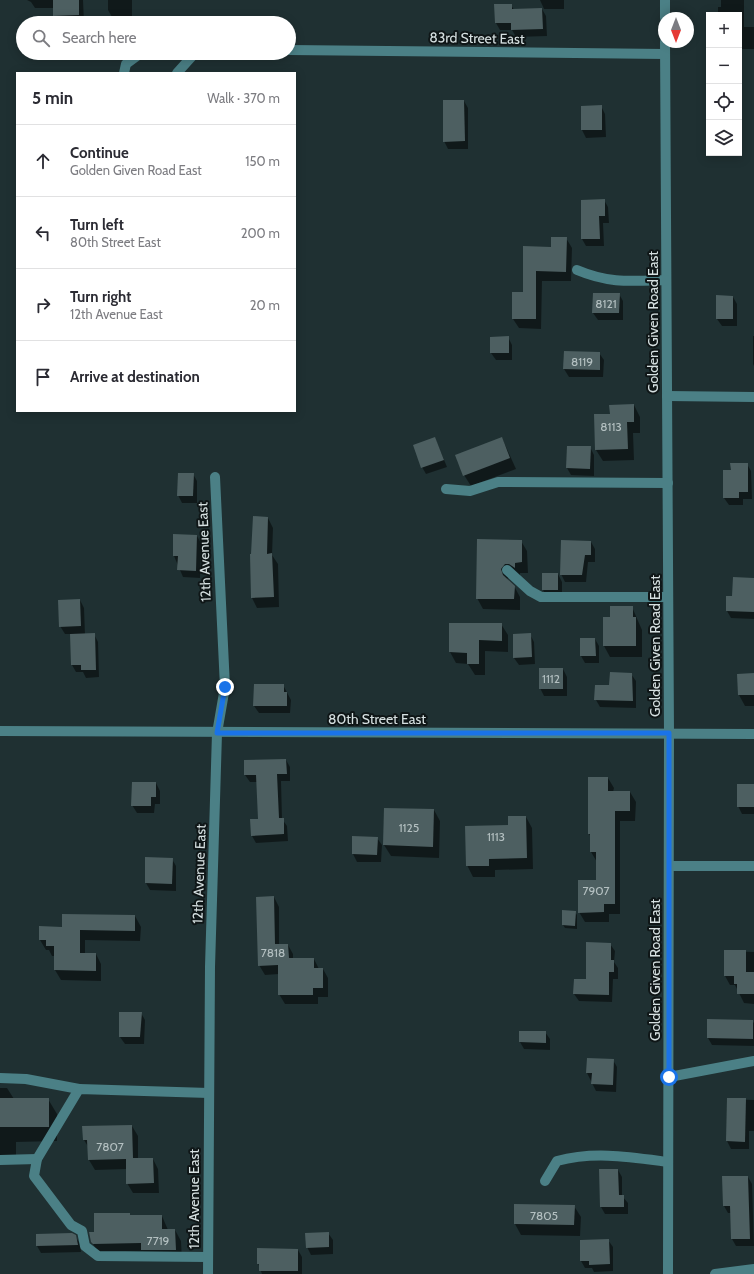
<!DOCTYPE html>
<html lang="en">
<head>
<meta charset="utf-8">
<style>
	body { margin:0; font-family:Cabin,sans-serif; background:#f2f2f3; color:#2b2b33 }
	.controls { position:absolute; right:12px; top:12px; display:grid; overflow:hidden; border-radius:0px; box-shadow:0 2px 10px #0003 }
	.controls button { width:36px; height:36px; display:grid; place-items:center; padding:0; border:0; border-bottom:1px solid #e1e1e2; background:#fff; color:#2b2b33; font:20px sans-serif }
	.compass { position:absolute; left:658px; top:12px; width:36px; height:36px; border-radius:50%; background:#fff; box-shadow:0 2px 10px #0003; rotate:180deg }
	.stop { position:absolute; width:12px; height:12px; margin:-9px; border:3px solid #1a73e8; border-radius:50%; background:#fff }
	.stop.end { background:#1a73e8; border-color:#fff; box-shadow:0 1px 4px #0008 }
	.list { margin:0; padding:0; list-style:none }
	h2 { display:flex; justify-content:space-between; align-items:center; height:52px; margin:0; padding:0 16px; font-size:17px }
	h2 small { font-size:13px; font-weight:400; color:#7c7c81 }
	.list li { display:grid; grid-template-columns:26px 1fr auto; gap:12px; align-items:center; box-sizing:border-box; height:72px; padding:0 16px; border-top:1px solid #e1e1e2 }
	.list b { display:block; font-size:15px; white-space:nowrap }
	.list p { margin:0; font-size:13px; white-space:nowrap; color:#7c7c81 }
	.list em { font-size:13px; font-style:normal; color:#7c7c81 }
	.icon { flex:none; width:22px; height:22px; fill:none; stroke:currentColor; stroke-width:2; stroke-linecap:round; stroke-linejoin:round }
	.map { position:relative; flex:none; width:754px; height:1274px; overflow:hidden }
	.search { position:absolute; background:#fff; box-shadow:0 2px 10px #0003; left:16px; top:16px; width:280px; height:44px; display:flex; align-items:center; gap:10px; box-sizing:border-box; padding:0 14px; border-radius:22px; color:#7c7c81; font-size:15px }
	.panel { position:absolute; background:#fff; box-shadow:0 2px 10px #0003; left:16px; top:72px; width:280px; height:340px; border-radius:0px }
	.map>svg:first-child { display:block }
</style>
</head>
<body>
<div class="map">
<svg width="754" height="1274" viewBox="0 0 754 1274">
	<rect width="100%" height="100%" fill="#1f3032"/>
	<g fill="#0007">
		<polygon points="27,0 83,0 84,23 59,23 54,15 54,8 35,8 31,2"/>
		<polygon points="108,0 132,0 132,17 112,17 108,10"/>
		<polygon points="540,0 564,0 564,9 544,9"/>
		<polygon points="721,0 744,0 744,27 754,27 754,49 739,49 739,15 718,15 718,7 721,7"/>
		<polygon points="511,5 514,10 542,9 546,16 547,36 516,37 512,30 500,30 496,23"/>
		<polygon points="464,101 468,108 468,149 448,149 444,141"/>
		<polygon points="601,106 605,114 606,137 586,138 582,130 582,107"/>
		<polygon points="604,200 608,207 609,223 603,223 604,246 586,246 582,239"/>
		<polygon points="566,238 572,248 571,281 542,281 541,329 519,328 513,319 524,293 524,247 552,248"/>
		<polygon points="619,294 623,301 623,320 598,320 593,313"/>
		<polygon points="733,297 737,304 737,326 722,326 717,319"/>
		<polygon points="753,336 754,336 754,366 753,364"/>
		<polygon points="508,337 512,345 512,360 496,360 491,353"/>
		<polygon points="565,352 599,353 604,360 603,377 569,377 564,369"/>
		<polygon points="634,405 640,417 640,433 633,433 634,460 603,461 596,450 611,415"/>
		<polygon points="435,438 447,467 426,474 422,467"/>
		<polygon points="502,438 516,469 471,486 464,475"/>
		<polygon points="590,447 594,455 594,476 571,475 567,468"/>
		<polygon points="747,464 751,471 752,499 743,499 743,505 729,505 724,498 732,471"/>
		<polygon points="193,474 197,481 197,503 182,503 178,495"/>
		<polygon points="268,518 273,528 272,555 278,564 279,607 257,608 252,598 252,555"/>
		<polygon points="197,536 201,543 200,578 183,577 174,556"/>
		<polygon points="521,541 527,551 528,573 520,573 520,578 512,574 506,580 514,586 520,597 520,610 483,609 477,598"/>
		<polygon points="591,542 595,549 595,562 588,562 586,582 565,582 561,574"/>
		<polygon points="558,574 562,582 562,598 547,597 543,590"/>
		<polygon points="754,579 754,619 731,618 727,611 727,597 733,597"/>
		<polygon points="80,600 84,608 85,635 94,634 98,642 99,677 86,678 83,672 76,672 72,665 71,634 65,634 60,626"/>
		<polygon points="632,607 642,630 642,657 610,657 604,646 611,618"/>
		<polygon points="450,624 501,624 508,635 508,652 485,651 485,675 475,675 468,664 456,663 450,652"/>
		<polygon points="530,634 534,642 535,664 519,665 514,658 514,635"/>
		<polygon points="595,639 599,646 599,663 585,663 581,656"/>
		<polygon points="563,669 567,677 567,696 544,696 540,688"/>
		<polygon points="631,674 636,681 636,708 600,707 596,700 610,686"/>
		<polygon points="754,674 754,706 745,706 739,695"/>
		<polygon points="283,685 291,700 290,713 259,713 254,706"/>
		<polygon points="286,760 290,767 290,781 281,781 282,819 287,826 288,841 256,843 252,836 251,820 259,820 257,782 250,782 245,775"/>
		<polygon points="608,778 614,788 613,792 630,792 636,802 635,821 620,821 620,914 609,914 609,922 585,922 579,912 597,881 597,862 591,852 591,837 589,834"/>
		<polygon points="156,783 160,791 160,804 155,804 154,813 137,813 132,805"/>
		<polygon points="754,785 754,814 742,814 738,806"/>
		<polygon points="385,809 434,810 440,821 439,858 391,856 384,845"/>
		<polygon points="526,817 532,828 533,869 495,870 495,877 473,877 467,865 509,826"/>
		<polygon points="353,837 377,838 382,845 381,862 357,862 353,854"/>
		<polygon points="172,859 176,866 176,891 150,890 146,883"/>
		<polygon points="274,897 279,907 279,945 288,945 293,954 293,959 314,959 319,969 323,969 328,978 328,997 318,997 318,1004 285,1004 279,994 279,974 265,975 259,965"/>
		<polygon points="575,912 577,915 577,929 565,928 563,925"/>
		<polygon points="135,916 141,927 140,941 85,940 85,954 96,954 101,964 101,981 61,980 55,970 55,956 52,956 49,950 46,950 40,940 40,928 62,928"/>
		<polygon points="610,944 615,951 614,962 618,968 618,979 613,979 612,1002 579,1001 574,994 575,980 587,980"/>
		<polygon points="725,951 754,952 754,1004 744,1003 735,985 730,985 725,976"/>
		<polygon points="120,1013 141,1013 145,1020 144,1044 125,1044 120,1037"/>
		<polygon points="708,1020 752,1021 754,1023 754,1046 712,1045 708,1038"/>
		<polygon points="545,1032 550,1039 550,1050 524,1049 520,1042"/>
		<polygon points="613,1060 617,1067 616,1092 596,1091 587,1073"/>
		<polygon points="0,1088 7,1088 14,1099 48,1099 57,1114 57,1141 16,1142 16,1160 0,1160"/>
		<polygon points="728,1099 754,1100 754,1131 749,1131 749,1149 731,1149 727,1141"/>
		<polygon points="132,1126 138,1136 138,1159 153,1159 158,1169 159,1193 133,1193 127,1183 127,1169 95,1170 89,1160 89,1148 84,1140"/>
		<polygon points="618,1170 622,1177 622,1196 628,1203 628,1214 605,1214 601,1207"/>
		<polygon points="723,1177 748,1177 752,1184 754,1246 736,1246 732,1239 732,1213 728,1213 724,1206"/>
		<polygon points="574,1206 581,1217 580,1236 521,1235 515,1224"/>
		<polygon points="129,1214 131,1216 162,1216 168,1230 175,1230 181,1241 182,1261 99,1254 92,1242 95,1233"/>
		<polygon points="328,1233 333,1240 333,1254 311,1255 307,1247"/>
		<polygon points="37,1235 75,1236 80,1244 81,1252 41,1253 37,1246"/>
		<polygon points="608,1240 613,1247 613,1271 594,1272 592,1268 585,1268 581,1261 581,1241"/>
		<polygon points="298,1250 302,1257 302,1274 262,1274 258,1263"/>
	</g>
	<g fill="#4d5f61">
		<polygon points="53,0 79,0 79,15 53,16"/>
		<polygon points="494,4 512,4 512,9 542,8 543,29 511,30 511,23 495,23"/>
		<polygon points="443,100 464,100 465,141 443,142"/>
		<polygon points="602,105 602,130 581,130 581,106"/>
		<polygon points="605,199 605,216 599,216 600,239 581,239 581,200"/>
		<polygon points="551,237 567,237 566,272 536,271 536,319 512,319 512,292 523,292 523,246 551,247"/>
		<polygon points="593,293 620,293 619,313 592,313"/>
		<polygon points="716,295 733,296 733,319 716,319"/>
		<polygon points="509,336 509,353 490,353 490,337"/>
		<polygon points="564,351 600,352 600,370 563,369"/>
		<polygon points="634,404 634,422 627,422 628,449 595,450 594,414 610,414 609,405"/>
		<polygon points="435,437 444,460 421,468 413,445"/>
		<polygon points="502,437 510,458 463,476 455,455"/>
		<polygon points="567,446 591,446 590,469 566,468"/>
		<polygon points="730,463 748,463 748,492 739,492 739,498 723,498 723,470 731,470"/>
		<polygon points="178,473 194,473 193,496 177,496"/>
		<polygon points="253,516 268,517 267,554 272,553 274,597 251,598 250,554 251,554"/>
		<polygon points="173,534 197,535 196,571 177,570 178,556 173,556"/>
		<polygon points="477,539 522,540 522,562 515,563 515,568 509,564 505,564 501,569 503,575 515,586 514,599 476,599"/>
		<polygon points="561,540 591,541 591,555 585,555 582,575 560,575"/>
		<rect x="542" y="573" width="16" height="17"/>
		<polygon points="733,577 754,578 754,612 726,611 726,596 732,596"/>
		<polygon points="80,599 81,626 59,627 58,600"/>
		<polygon points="610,606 633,606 633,617 636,617 636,646 603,646 603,617 610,617"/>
		<polygon points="449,623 502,623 502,641 479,640 479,664 467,664 467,653 449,652"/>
		<polygon points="95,633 96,670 81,670 81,665 71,665 70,634"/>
		<polygon points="531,633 532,657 513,658 513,634"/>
		<polygon points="580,638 595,638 596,656 580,656"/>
		<rect x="539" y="668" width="24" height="21"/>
		<polygon points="610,672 632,673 633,701 594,700 595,685 609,685"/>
		<polygon points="754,673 754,695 738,695 737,674"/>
		<polygon points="254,684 284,684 284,692 287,692 287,706 253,706"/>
		<polygon points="286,759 287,774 277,774 279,818 284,818 284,834 251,836 250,819 258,819 256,775 244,775 244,760"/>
		<polygon points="588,777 608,777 608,791 630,791 630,811 615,811 615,904 604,904 604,912 578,913 578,880 596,880 596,852 590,852 590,834 588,834"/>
		<polygon points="132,782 156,782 156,797 151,797 151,806 131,806"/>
		<rect x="737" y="784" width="17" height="23"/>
		<polygon points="384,808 434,809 433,847 383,845"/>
		<polygon points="508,816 526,816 527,858 489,859 489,866 466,866 465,826 508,825"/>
		<polygon points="352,836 378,837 377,855 352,854"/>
		<polygon points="145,857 173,858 172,884 145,883"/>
		<polygon points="274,896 275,944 288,944 289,958 314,958 314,968 323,968 323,988 313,988 313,995 278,995 278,965 258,966 256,897"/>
		<polygon points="562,910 576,911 575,926 562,925"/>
		<polygon points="62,914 135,915 135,931 80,930 80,953 96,953 96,971 54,970 54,946 46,946 46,940 39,940 39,926 62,927"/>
		<polygon points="586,942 611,943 611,960 614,960 614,972 609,972 609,995 573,994 574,979 586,979"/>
		<polygon points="724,950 746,950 746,972 754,972 754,994 737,994 737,984 734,984 734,976 724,976"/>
		<polygon points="119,1012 142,1012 140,1037 119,1037"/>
		<polygon points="707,1019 753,1020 753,1039 707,1038"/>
		<polygon points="519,1031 546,1031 546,1043 519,1042"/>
		<polygon points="587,1058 614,1059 613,1085 591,1084 592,1073 586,1073"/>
		<rect x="0" y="1098" width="49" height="29"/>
		<polygon points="727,1098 746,1098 745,1142 726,1141"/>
		<polygon points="132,1125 133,1158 153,1158 154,1183 126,1184 126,1159 88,1160 87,1140 83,1140 82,1126"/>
		<polygon points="599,1169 618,1169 619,1195 624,1195 624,1207 600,1207"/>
		<polygon points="722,1176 748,1176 750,1239 731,1239 730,1206 723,1206"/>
		<polygon points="514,1204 575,1205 574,1225 514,1224"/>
		<polygon points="94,1213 130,1213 130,1215 162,1215 162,1229 175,1229 176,1250 141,1250 141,1243 93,1244 91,1242 89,1232 94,1232"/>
		<polygon points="329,1232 329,1247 306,1248 305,1233"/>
		<polygon points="72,1233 76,1235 78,1245 36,1246 36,1234"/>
		<polygon points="609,1239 610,1264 589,1265 589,1261 580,1261 580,1240"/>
		<polygon points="257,1248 298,1249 298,1271 259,1271 259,1264 257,1264"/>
	</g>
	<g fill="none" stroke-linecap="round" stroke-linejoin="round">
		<g stroke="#4b8086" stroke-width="10">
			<polyline points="665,0 665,18"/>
			<polyline points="665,42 669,733 668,1274"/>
			<polyline points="289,50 665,54"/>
			<polyline points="124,73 126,64 141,53"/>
			<polyline points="177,73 195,53"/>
			<path d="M577 270C610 284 632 281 666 280"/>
			<polyline points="667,396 754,397"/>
			<polyline points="446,489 470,491 498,482 668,483"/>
			<polyline points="507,570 530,591 541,597 668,597"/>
			<polyline points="0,731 754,734"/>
			<polyline points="669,866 754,866"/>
			<polyline points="669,1077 754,1061"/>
			<polyline points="0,1078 26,1079 79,1089"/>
			<polyline points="0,1160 37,1159"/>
			<path d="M545 1181 557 1161C594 1151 630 1157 668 1162"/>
			<polyline points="208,1257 98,1256 85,1246 82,1231 71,1225 34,1176 37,1159 79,1089 209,1093"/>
			<polyline points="208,1274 210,967 217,733 225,687 215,477"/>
			<polyline points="715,1274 754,1269"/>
		</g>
	</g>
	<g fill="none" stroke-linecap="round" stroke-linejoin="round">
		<polyline stroke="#1a73e8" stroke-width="5" points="225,687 217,733 669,733 669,1077"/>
	</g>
	<g text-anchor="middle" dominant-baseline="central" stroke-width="4" stroke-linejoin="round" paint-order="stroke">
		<g font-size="12" fill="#b4c0c1">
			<text x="606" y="303">8121</text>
			<text x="582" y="361">8119</text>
			<text x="611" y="426">8113</text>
			<text x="551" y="678">1112</text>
			<text x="409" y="827">1125</text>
			<text x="496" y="836">1113</text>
			<text x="596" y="890">7907</text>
			<text x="273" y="952">7818</text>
			<text x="110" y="1146">7807</text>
			<text x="544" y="1215">7805</text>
			<text x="158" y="1240">7719</text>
		</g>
		<g font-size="14" fill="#d6e0e1" stroke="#0f1617">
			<text transform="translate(477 38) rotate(1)">83rd Street East</text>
			<text transform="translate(653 322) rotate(-90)">Golden Given Road East</text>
			<text transform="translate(204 552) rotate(-92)">12th Avenue East</text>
			<text transform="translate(655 646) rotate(-90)">Golden Given Road East</text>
			<text x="377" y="719">80th Street East</text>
			<text transform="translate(199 874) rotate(-88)">12th Avenue East</text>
			<text transform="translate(655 970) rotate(-90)">Golden Given Road East</text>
			<text transform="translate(194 1199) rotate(-90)">12th Avenue East</text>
		</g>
	</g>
</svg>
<div class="controls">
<button>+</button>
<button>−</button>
<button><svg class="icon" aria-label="locate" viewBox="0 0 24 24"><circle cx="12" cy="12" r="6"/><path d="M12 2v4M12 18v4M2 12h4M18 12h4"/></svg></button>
<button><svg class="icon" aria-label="layers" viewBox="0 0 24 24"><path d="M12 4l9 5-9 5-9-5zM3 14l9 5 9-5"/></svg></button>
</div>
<svg class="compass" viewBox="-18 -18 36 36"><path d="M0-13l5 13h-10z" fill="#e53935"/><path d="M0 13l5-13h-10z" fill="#7c7c81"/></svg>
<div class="stop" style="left:669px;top:1077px"></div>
<div class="stop end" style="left:225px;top:687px"></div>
<div class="search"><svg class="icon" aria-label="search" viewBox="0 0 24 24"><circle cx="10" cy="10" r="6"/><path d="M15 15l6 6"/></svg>Search here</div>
<section class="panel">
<h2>5 min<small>Walk · 370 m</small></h2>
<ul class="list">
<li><svg class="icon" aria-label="ahead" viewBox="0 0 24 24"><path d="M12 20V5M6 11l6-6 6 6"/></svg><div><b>Continue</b><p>Golden Given Road East</p></div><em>150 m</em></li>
<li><svg class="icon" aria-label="left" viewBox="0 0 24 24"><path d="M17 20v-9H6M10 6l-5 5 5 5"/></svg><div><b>Turn left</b><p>80th Street East</p></div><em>200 m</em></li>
<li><svg class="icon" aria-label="right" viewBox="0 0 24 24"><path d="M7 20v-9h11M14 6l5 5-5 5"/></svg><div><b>Turn right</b><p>12th Avenue East</p></div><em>20 m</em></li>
<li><svg class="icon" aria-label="arrive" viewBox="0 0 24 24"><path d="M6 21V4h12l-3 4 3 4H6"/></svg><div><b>Arrive at destination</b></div></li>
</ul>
</section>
</div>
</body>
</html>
